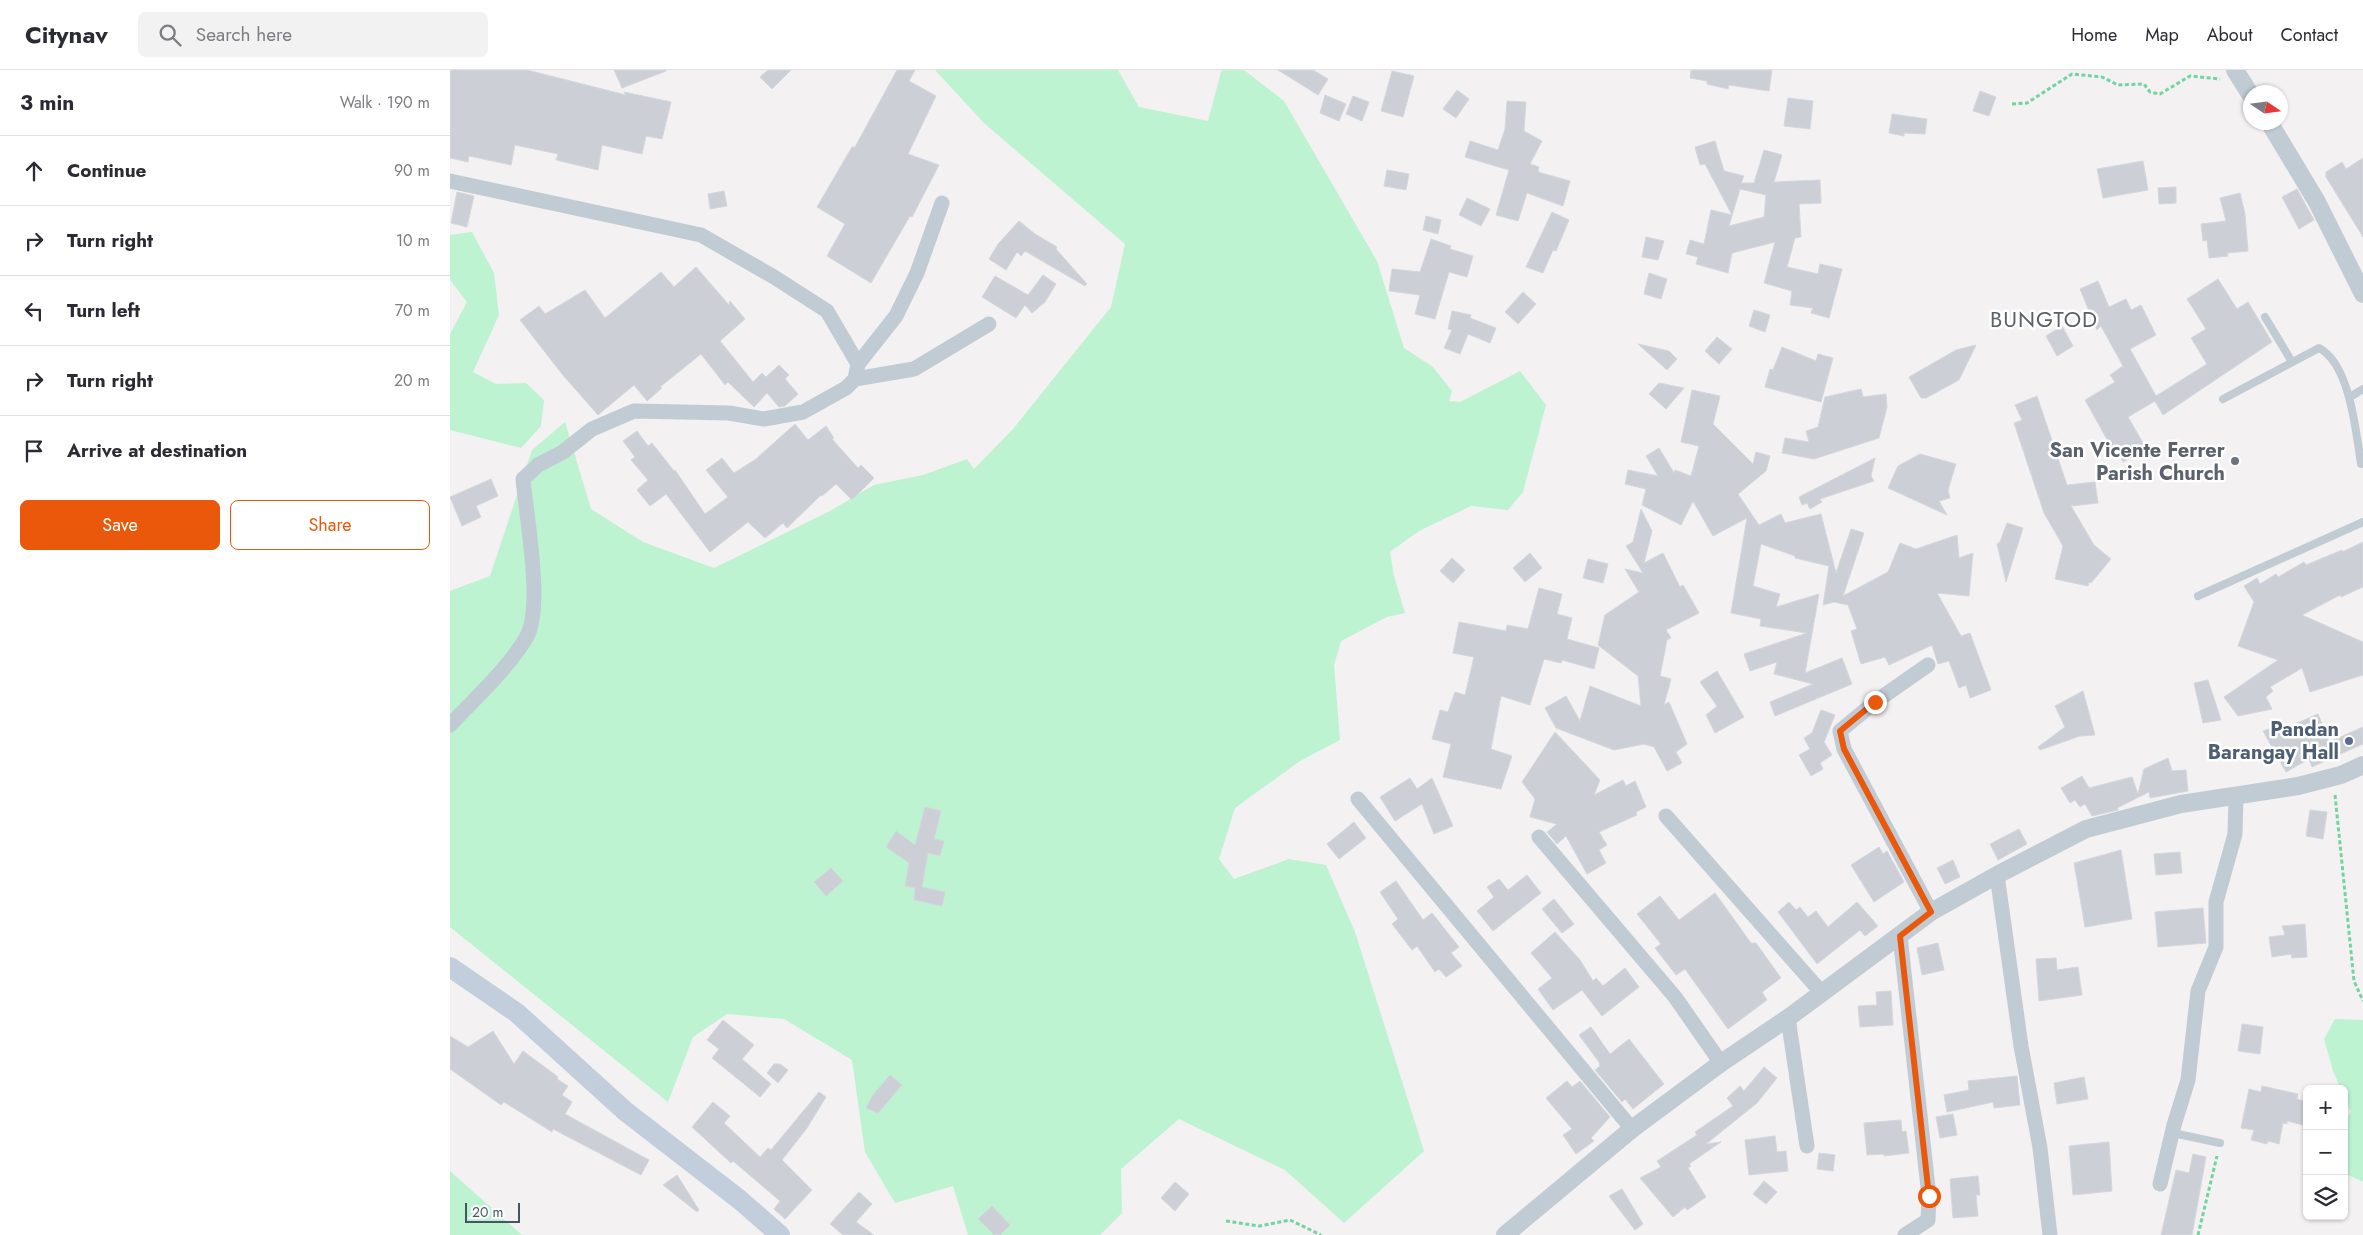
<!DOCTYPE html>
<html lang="en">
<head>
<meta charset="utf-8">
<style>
	body { margin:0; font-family:Jost,sans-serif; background:#f2f2f3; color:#2b2b33 }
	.controls { position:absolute; right:15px; bottom:15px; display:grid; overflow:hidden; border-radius:8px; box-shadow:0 1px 4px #0004 }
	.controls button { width:45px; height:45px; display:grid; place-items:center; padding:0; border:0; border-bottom:1px solid #e1e1e2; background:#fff; color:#2b2b33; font:25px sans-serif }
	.compass { position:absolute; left:1793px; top:15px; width:45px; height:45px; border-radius:50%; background:#fff; box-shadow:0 1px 4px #0004; rotate:103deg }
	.scale { position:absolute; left:15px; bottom:12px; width:55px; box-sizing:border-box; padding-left:5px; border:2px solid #475560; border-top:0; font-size:14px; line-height:18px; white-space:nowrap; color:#475560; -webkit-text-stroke:4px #fff; paint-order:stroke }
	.stop { position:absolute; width:15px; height:15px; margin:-11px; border:4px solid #ea580c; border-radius:50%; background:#fff }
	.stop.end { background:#ea580c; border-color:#fff; box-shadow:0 1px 5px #0008 }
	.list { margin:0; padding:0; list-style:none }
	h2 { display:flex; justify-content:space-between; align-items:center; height:65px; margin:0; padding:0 20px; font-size:21px }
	h2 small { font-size:16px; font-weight:400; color:#7c7c81 }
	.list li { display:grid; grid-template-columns:32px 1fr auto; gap:15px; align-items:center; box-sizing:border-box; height:70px; padding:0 20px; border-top:1px solid #e1e1e2 }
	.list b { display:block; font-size:19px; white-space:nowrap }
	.list em { font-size:16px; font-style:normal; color:#7c7c81 }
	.actions { display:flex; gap:10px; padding:15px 20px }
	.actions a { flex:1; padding:11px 0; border:1px solid #ea580c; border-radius:8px; text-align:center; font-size:18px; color:#ea580c }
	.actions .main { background:#ea580c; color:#fff }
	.icon { flex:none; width:28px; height:28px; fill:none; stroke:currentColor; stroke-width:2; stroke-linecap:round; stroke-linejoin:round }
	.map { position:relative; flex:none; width:1913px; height:1165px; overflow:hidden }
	header { display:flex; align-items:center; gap:30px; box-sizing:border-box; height:70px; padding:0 25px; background:#fff; border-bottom:1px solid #e1e1e2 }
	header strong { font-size:24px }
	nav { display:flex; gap:28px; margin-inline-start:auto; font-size:18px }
	.search { width:350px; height:45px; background:#f2f2f3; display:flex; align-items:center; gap:12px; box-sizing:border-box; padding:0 18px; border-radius:8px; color:#7c7c81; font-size:19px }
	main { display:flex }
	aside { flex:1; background:#fff }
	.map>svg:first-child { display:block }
</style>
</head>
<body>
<header>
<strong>Citynav</strong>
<div class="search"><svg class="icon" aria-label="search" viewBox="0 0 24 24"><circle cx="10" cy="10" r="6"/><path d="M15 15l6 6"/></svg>Search here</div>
<nav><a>Home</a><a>Map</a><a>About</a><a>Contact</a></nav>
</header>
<main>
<aside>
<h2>3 min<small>Walk · 190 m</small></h2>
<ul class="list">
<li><svg class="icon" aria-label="ahead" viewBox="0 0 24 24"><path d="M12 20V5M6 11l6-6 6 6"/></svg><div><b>Continue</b></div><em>90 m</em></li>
<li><svg class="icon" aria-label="right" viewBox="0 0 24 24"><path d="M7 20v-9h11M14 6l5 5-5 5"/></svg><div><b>Turn right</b></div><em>10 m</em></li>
<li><svg class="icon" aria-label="left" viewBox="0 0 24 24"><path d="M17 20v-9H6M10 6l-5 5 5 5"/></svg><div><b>Turn left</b></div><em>70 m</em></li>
<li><svg class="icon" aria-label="right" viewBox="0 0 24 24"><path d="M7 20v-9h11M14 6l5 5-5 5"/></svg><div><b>Turn right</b></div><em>20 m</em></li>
<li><svg class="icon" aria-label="arrive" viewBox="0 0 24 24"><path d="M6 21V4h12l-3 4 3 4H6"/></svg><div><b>Arrive at destination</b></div></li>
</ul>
<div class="actions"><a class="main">Save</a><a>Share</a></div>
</aside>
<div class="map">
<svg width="1913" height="1165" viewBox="0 0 1913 1165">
	<rect width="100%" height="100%" fill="#f3f1f1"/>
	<g fill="#bdf3d1">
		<polygon points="485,0 668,0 689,37 758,51 771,2 773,0 794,0 834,31 927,191 954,278 983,297 1002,321 999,331 1010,332 1070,301 1096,335 1073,422 1058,440 1021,436 969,461 940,482 944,506 955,543 937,547 891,571 884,595 890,670 850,691 785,738 769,789 784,809 839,789 876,795 905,862 974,1081 894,1153 835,1100 729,1049 671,1099 672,1143 650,1165 518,1165 503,1116 445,1133 415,1082 402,990 334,949 277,944 243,967 218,1032 0,857 0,521 40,506 82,380 115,352 141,439 193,472 264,498 380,441 424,415 473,405 517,389 524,399 563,359 661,237 675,174 534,53"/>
		<polygon points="22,162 44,203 49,245 23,302 46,314 76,313 94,330 91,356 71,378 0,360 0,264 17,232 0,210 0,165"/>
		<polygon points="1885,949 1913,950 1913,1112 1894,1103 1894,1054 1901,1042 1894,1026 1894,1019 1891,1019 1883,1001 1874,969"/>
		<polygon points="0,1101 72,1165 0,1165"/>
	</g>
	<g fill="#ccd0d6" stroke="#d4d7dd" fill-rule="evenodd">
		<polygon points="0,0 77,0 176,25 174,22 221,32 212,69 196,66 192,84 152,75 148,100 106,90 108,84 65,75 61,95 19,86 18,92 0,88"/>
		<polygon points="164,0 216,0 216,1 172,18"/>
		<polygon points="318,0 341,0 322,19 310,7"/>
		<polygon points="447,0 465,0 459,11 486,26 458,84 489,95 462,147 460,146 421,213 377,186 395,154 367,137 402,77 405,77"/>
		<polygon points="828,0 863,0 878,9 868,25"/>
		<polygon points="1241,0 1322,0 1319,21 1279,15 1278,19 1257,14 1257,11 1240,8"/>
		<polygon points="942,1 964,6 953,47 931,41"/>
		<polygon points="1007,20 1019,29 1006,48 993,39"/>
		<polygon points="1530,21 1546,27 1539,46 1523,41"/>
		<polygon points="875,25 896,34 889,51 870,43"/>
		<polygon points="903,26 919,32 912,51 896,44"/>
		<polygon points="1338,28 1363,31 1360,59 1334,56"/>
		<polygon points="1057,31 1076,32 1074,61 1092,71 1080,94 1089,97 1088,102 1120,111 1113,136 1077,123 1068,151 1046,145 1059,100 1015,87 1020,71 1048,80 1055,59"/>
		<polygon points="1442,44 1477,49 1475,64 1454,63 1454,66 1439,63"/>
		<path d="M1265 71 1274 101 1294 106 1291 113H1304L1314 80 1332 85 1324 112 1370 110 1371 133 1349 134 1351 167 1345 168 1337 197 1368 204 1370 194 1392 199 1379 248 1361 243 1363 238 1340 235 1342 221 1314 213 1325 172 1282 183 1278 203 1246 194 1248 187 1236 184 1240 170 1254 174 1261 140 1282 145 1255 94 1250 95 1245 77ZM1290 119 1316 125 1314 147 1279 156Z"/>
		<polygon points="1913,88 1913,167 1876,107 1876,102 1892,92 1896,99"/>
		<polygon points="1693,91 1698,120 1653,128 1647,99"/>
		<polygon points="937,100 959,104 956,120 934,116"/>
		<polygon points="1726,117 1726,133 1709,134 1708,118"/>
		<polygon points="1847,119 1864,150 1849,159 1832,127"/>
		<polygon points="274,121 277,136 260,139 258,124"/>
		<polygon points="7,122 24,126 17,157 1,153"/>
		<polygon points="1790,123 1795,144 1798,181 1777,183 1778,186 1759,188 1757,170 1753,171 1751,154 1776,151 1770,128"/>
		<polygon points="1017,128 1040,139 1031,156 1009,145"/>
		<polygon points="1102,142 1119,150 1106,181 1103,180 1093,203 1076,197"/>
		<polygon points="976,146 991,150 988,164 973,160"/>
		<polygon points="569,151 585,164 607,177 606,179 637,214 635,216 575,181 571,186 567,182 556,200 539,189 548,174"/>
		<polygon points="1196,167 1214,171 1208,190 1192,187"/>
		<polygon points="981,169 1001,176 1000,179 1023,186 1017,207 999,202 985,249 965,244 970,225 939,221 942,199 970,202"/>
		<polygon points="246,197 279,235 280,231 295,249 270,271 303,312 312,303 316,307 329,295 339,305 335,309 348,324 335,336 329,337 317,323 304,337 278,312 275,315 251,284 210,317 212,318 197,331 184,315 148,345 112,304 70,250 89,236 95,244 135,220 155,248 211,202 224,217"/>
		<polygon points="1199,203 1217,209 1211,229 1194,224"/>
		<polygon points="593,205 606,214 595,232 582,243 575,235 566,248 532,227 545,206 578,225"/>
		<polygon points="1768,209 1787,239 1798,232 1822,272 1713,345 1705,331 1678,347 1696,378 1673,392 1666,378 1663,380 1635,330 1665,312 1660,305 1673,296 1651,256 1647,260 1630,219 1648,211 1659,237 1676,229 1681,240 1691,235 1706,265 1680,279 1706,326 1757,294 1741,268 1756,259 1737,229"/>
		<polygon points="1073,222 1086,234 1068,254 1055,242"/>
		<polygon points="1304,240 1320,245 1315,262 1299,256"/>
		<polygon points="1002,241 1021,245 1020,248 1046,258 1040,273 1018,264 1010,284 994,278 1002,260 998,259"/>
		<polygon points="1612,256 1623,276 1607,286 1596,266"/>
		<polygon points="1267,267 1282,279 1269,294 1255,281"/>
		<polygon points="1188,274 1219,281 1227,289 1217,300"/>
		<polygon points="1526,275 1509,310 1476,328 1471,328 1459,307 1506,280"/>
		<polygon points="1332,277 1366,291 1368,284 1383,288 1371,332 1315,317 1320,299 1323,300"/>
		<polygon points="1209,313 1234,318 1216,339 1199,324"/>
		<polygon points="1411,319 1413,327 1436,324 1437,337 1429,368 1364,389 1332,383 1335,368 1359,372 1356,361 1368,357 1375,327"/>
		<polygon points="1242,320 1270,326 1263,354 1303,394 1306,382 1320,386 1316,401 1288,424 1309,455 1331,444 1335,453 1371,444 1386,503 1401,459 1414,463 1393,526 1438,502 1450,473 1466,479 1507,465 1509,488 1523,483 1519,526 1487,523 1511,566 1520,563 1541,620 1520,628 1516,615 1509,618 1499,591 1488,594 1482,575 1439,595 1435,587 1411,594 1401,561 1407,559 1398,535 1384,532 1373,535 1379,496 1345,488 1345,486 1311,474 1303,516 1330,524 1326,537 1369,524 1355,603 1392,588 1402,614 1325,646 1320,632 1363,614 1324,604 1327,592 1300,601 1294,584 1357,563 1310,556 1311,549 1281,543 1297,448 1263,466 1243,431 1231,455 1192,435 1196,419 1175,414 1178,400 1208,406 1196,386 1209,378 1224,403 1225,400 1241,406 1249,376 1231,372"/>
		<polygon points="1587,326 1617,415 1645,412 1648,433 1621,436 1644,475 1661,489 1641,513 1639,512 1638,516 1605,509 1613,476 1594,443 1564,353 1572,350 1565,335"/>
		<polygon points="345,354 358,370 376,356 384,368 382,369 408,398 411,395 424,408 402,430 386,414 372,426 371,425 337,458 333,453 315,468 298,452 260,482 216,424 200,436 187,420 198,410 181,390 185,387 173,371 187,361 198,376 202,373 224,401 225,400 255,444 278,427 256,400 272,388 284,403 306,389"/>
		<polygon points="1470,384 1506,394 1498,420 1500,428 1489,431 1497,445 1438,418 1448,396"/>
		<polygon points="1425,388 1421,406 1424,411 1370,429 1372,432 1360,439 1357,433 1352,435 1349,427"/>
		<polygon points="41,409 48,426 26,436 31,447 12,456 0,427"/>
		<polygon points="1191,439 1202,461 1194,493 1213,483 1230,517 1233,515 1249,543 1216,560 1221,568 1217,570 1210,606 1221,609 1214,635 1219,632 1237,674 1226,682 1232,693 1217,701 1204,677 1194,674 1164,680 1106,658 1095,638 1116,626 1130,651 1140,616 1191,636 1188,606 1148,575 1155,545 1189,522 1175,499 1193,503 1176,476 1183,472"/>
		<polygon points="1557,453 1573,458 1556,512 1547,474 1550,472"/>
		<polygon points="1913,472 1913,517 1891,527 1890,525 1852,545 1913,572 1913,605 1860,622 1852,598 1820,617 1823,621 1816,627 1822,639 1788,646 1774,627 1828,590 1788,576 1804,532 1794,516 1807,508 1810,514 1826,504 1828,507 1854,492 1856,495 1892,480 1892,482"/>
		<polygon points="1080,483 1092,498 1075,512 1063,498"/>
		<polygon points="1002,488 1015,500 1003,513 990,501"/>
		<polygon points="1138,489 1158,494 1153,513 1133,508"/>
		<polygon points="1089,518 1112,524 1107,544 1122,548 1117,569 1149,578 1144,599 1112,590 1111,593 1094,589 1080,635 1051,626 1041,679 1062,686 1051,719 993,707 1001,674 982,669 990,640 998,642 1005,622 1015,625 1024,587 1003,583 1009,552 1056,561 1057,555 1078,559"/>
		<polygon points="1267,601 1294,647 1265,663 1256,645 1267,636 1250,612"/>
		<polygon points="1758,610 1771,650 1753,653 1744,613"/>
		<polygon points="1633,621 1645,665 1630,666 1590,680 1588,677 1615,657 1605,636"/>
		<polygon points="1371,640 1385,645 1374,672 1382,685 1370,693 1373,699 1361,706 1349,685 1360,679 1354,668 1362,663"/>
		<polygon points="1868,644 1879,672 1913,657 1913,674 1862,697 1859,689 1836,702 1813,661 1831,655 1833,659"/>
		<polygon points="1105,662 1150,710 1144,725 1173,710 1176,716 1185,711 1196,737 1186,742 1187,745 1149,762 1157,775 1149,780 1156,793 1137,804 1116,766 1107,774 1097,762 1107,754 1080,747 1085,729 1072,712"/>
		<polygon points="1718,688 1722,701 1736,700 1738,721 1700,728 1699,722 1667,738 1668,740 1642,746 1635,734 1630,737 1625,730 1620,733 1611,718 1632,706 1639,718 1682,707 1688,724 1694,699"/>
		<polygon points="960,708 967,719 982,708 1003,756 984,764 972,734 945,751 930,727"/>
		<polygon points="475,737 491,741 484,769 494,771 490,786 478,783 472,817 495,822 492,836 464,830 465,818 455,816 459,793 436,777 446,761 465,775"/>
		<polygon points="1860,740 1877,742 1873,769 1856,766"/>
		<polygon points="904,752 916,768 889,789 877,774"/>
		<polygon points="1569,759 1577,774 1548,790 1540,774"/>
		<polygon points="1429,777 1433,784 1437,781 1454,812 1424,832 1401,795"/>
		<polygon points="1671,780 1682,849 1635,857 1624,793"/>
		<polygon points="1730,782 1732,803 1706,805 1704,784"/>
		<polygon points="1503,790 1510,807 1495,814 1487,798"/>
		<polygon points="381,798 393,811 376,826 364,812"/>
		<polygon points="1077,805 1091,823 1043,861 1027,841 1044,827 1037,817 1049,809 1058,820"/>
		<polygon points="946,811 973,850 982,843 1009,877 1001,883 1012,896 996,907 989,899 985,902 967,876 962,880 942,854 948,849 930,822"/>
		<polygon points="1265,823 1301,873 1306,873 1331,908 1312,922 1317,930 1278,959 1235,899 1226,905 1205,878 1211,874 1187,844 1210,826 1229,850"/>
		<polygon points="1104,829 1124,854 1112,863 1092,839"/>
		<polygon points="1339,832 1346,840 1350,837 1358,847 1366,841 1378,857 1407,832 1428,856 1415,866 1410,860 1367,894 1328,842"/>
		<polygon points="1753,838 1756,873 1708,877 1705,842"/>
		<polygon points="1855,854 1857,887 1842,888 1841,884 1822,887 1819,867 1835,865 1832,856"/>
		<polygon points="1105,862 1130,890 1143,911 1146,908 1153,916 1175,898 1189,917 1152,946 1132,920 1103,940 1088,919 1102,908 1081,883"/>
		<polygon points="1488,873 1494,900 1472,905 1467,878"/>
		<polygon points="1606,888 1607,900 1628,897 1632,925 1589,931 1586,889"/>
		<polygon points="1441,921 1443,955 1410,957 1408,936 1427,935 1426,922"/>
		<polygon points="273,950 304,975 292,989 321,1014 310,1027 262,988 269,979 257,970"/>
		<polygon points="1792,954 1813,957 1810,984 1788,981"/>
		<polygon points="1141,957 1160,984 1179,969 1214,1014 1183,1039 1175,1029 1172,1032 1145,1000 1150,996 1149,992 1129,965"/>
		<polygon points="43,961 64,994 73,981 108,1007 107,1009 118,1016 112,1025 122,1032 115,1044 199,1090 191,1105 103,1059 102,1062 54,1032 51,1035 0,999 0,966 18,977"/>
		<polygon points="324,994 330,994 338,1000 328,1013 317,1003"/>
		<polygon points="1314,997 1327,1008 1307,1033 1256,1074 1271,1072 1239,1094 1241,1096 1238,1098 1256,1127 1237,1140 1235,1137 1223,1147 1190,1108 1211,1097 1207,1091 1247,1065 1245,1062 1283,1036 1277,1028 1290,1016 1294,1021"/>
		<polygon points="440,1005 452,1015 428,1043 416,1038 422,1026"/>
		<polygon points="1567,1006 1570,1035 1544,1038 1543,1032 1497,1042 1494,1025 1519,1020 1518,1011"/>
		<polygon points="1634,1007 1638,1029 1607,1034 1604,1013"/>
		<polygon points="1117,1011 1122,1017 1130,1011 1160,1047 1141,1068 1144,1071 1126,1084 1113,1065 1122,1059 1096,1028"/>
		<polygon points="1812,1016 1848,1024 1847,1029 1857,1032 1857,1056 1837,1051 1837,1054 1833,1053 1829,1074 1818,1071 1817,1074 1801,1070 1804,1060 1791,1058 1799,1019 1811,1022"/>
		<polygon points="369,1022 376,1027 357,1058 332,1090 362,1120 335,1149 324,1139 330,1131 283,1091 281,1093 242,1057 263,1032 280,1046 274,1053 310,1087 318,1078 321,1080"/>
		<polygon points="1503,1044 1507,1065 1490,1068 1486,1047"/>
		<polygon points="1451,1050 1452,1062 1456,1061 1459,1083 1434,1086 1434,1084 1417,1085 1414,1053"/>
		<polygon points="1325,1066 1327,1082 1336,1081 1338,1101 1299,1105 1295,1070"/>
		<polygon points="1659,1072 1662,1121 1623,1125 1619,1076"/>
		<polygon points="1369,1083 1385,1085 1383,1101 1367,1099"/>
		<polygon points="1743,1084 1756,1087 1742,1165 1711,1165 1726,1100 1739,1103"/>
		<polygon points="227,1105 249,1140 247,1142 213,1115"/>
		<polygon points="1528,1106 1530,1125 1526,1125 1528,1146 1503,1148 1500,1109"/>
		<polygon points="1314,1111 1327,1122 1316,1134 1303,1124"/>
		<polygon points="725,1112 739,1124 725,1141 711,1128"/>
		<polygon points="1172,1119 1193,1154 1185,1160 1159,1126"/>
		<polygon points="409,1122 422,1134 406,1152 424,1165 393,1165 380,1154"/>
		<polygon points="542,1136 560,1155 550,1165 544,1165 528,1149"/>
	</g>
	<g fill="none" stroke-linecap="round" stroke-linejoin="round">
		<g stroke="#72d4a2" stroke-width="3" stroke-dasharray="4 2.5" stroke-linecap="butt">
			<polyline points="1562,34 1577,33 1622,4 1652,7 1668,15 1694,14 1700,22 1710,24 1740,6 1770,9"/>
			<polyline points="1885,725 1904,911 1913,931"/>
			<polyline points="776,1151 809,1156 840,1150 871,1165"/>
			<polyline points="1748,1165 1767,1086"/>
		</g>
		<g stroke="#c1cbd3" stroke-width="8">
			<polyline points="1815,247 1842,292"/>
			<polyline points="1900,327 1913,319"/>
			<path d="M1773 329 1869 278C1900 294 1906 362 1911 394"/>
			<polyline points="1748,526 1913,452"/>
			<polyline points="1723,1063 1770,1073"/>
		</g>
		<g stroke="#c1cbd3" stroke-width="15">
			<path d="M0 111 251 165 324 207 377 241 408 294 405 309 396 318 353 342 314 349 279 343 184 341 142 359 113 382 88 395 73 409C76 445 94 539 76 568 59 597 24 630 0 655"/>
			<polyline points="408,294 446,246 467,203 492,133"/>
			<polyline points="405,309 464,299 539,254"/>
			<polyline points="1478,595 1425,632 1390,661 1394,679 1481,842"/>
			<polyline points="908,729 1182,1059"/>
			<polyline points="1216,746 1372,923"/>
			<polyline points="1089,767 1225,927 1271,993"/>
			<polyline points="1547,805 1571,976 1590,1078 1600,1165"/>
			<polyline points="1450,866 1479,1126 1478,1150 1455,1165"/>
			<polyline points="1338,948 1357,1076"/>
			<polyline points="1710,1114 1724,1055 1738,1010 1748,921 1766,877 1766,832 1785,764 1786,726"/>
		</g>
		<g stroke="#c1cbd3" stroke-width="18">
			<polyline points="1785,0 1800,24"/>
			<polyline points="1819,52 1867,132 1913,224"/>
			<polyline points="1055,1165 1182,1059 1271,993 1338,948 1481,842 1547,805 1636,759 1731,734 1848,716 1891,705 1913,695"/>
		</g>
		<polyline stroke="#c2cedb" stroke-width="20" points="0,897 67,943 175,1041 290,1130 330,1165"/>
	</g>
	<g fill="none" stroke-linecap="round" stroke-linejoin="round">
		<polyline stroke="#ea580c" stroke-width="6" points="1425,632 1390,661 1394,679 1481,842 1450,866 1479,1126"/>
	</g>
	<circle fill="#6b7280" stroke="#fff" stroke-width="2" cx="1785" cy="391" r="5"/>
	<circle fill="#5c6f8a" stroke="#fff" stroke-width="2" cx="1899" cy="671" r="5"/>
	<g text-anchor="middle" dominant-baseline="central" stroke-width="5" stroke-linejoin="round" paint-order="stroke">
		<g font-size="20" font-weight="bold" fill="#5b616d" stroke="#fff" text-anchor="end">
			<text x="1775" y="380">San Vicente Ferrer<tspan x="1775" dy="23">Parish Church</tspan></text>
		</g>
		<g font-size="20" font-weight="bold" fill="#4e5e75" stroke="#fff" text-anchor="end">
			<text x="1889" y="659">Pandan<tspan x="1889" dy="23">Barangay Hall</tspan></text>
		</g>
		<g font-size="22" letter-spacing="1" fill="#5d6166" stroke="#fff">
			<text x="1594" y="249">BUNGTOD</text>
		</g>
	</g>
</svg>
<div class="controls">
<button>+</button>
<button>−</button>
<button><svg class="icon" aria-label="layers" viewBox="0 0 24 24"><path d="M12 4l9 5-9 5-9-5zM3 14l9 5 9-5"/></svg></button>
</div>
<svg class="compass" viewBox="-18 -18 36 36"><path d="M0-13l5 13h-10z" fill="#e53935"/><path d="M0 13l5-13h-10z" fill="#7c7c81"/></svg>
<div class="scale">20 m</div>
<div class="stop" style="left:1479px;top:1126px"></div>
<div class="stop end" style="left:1425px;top:632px"></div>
</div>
</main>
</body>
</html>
